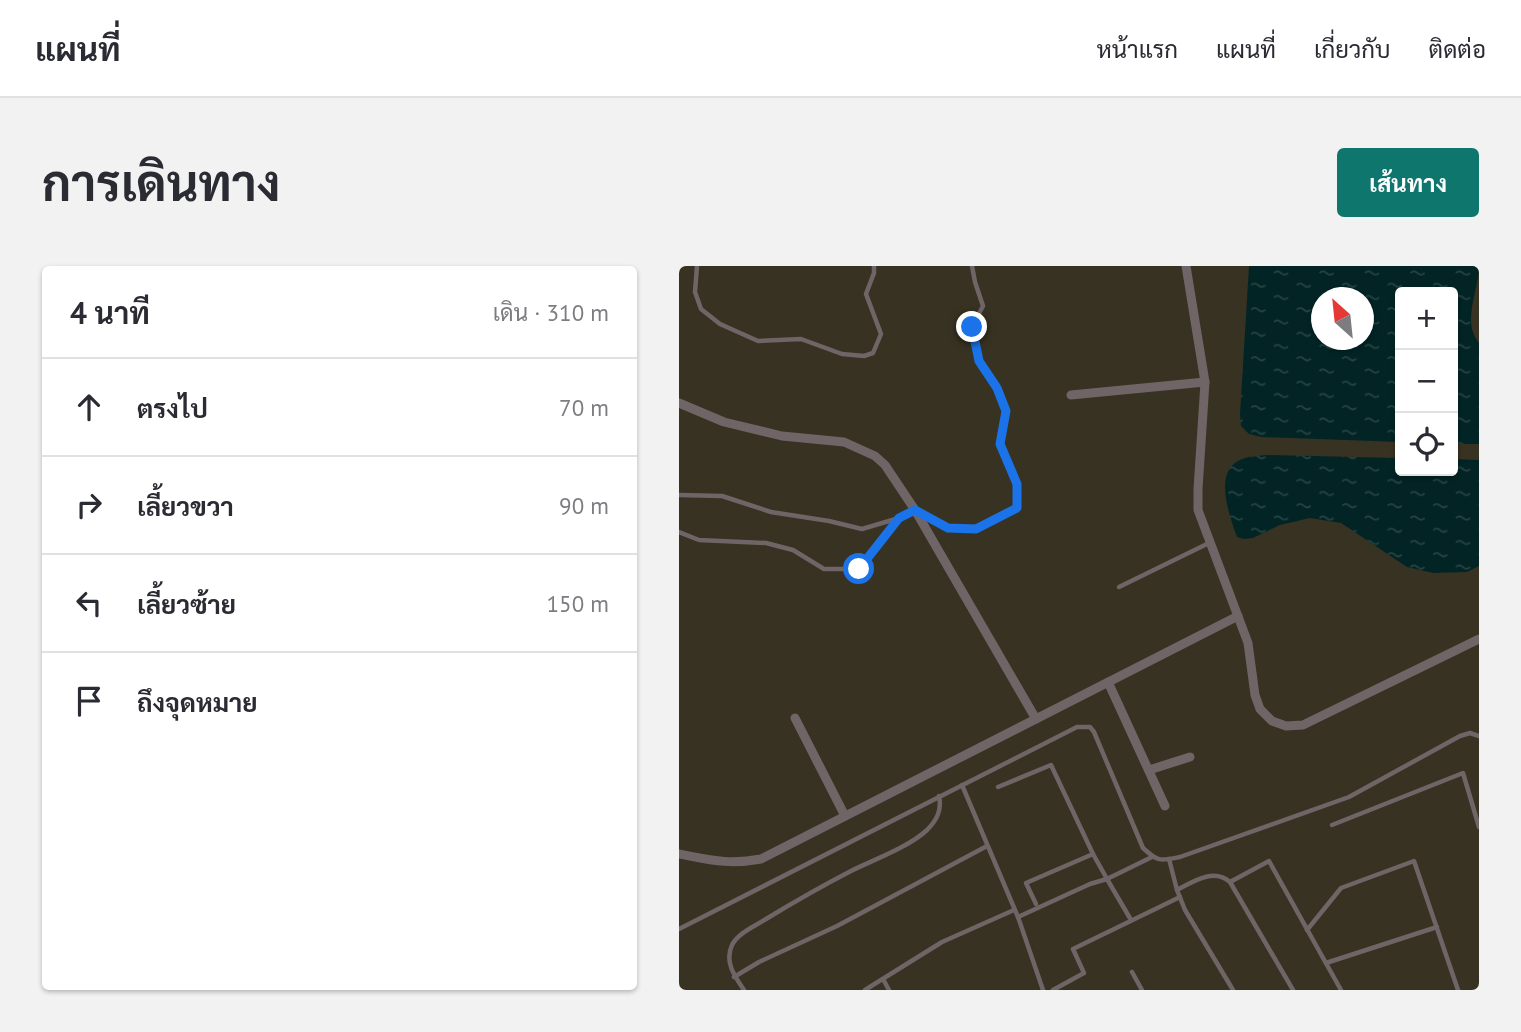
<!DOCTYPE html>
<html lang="th">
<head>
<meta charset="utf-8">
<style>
	body { margin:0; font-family:"PT Sans",Sarabun,sans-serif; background:#f2f2f3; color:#2b2b33 }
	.controls { position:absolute; right:21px; top:21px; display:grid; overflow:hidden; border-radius:7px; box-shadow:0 2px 5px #0004 }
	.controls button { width:63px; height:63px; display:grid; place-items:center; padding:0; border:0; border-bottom:2px solid #e1e1e2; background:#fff; color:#2b2b33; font:35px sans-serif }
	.compass { position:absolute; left:632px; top:21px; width:63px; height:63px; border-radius:50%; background:#fff; box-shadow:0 2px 5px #0004; rotate:333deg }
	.stop { position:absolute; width:21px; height:21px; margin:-16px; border:5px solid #1a73e8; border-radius:50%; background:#fff }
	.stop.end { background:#1a73e8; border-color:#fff; box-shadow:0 2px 7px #0008 }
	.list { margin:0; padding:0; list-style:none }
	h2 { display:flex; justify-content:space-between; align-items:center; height:91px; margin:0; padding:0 28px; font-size:30px }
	h2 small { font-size:23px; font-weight:400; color:#7c7c81 }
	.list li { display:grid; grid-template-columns:46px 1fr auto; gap:21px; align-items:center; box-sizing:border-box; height:98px; padding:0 28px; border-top:2px solid #e1e1e2 }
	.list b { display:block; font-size:26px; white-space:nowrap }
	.list em { font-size:23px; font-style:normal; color:#7c7c81 }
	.icon { flex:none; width:38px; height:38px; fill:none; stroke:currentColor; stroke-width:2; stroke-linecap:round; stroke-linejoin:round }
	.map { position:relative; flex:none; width:800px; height:724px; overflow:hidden; border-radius:7px }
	header { display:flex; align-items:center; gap:42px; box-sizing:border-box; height:98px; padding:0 35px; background:#fff; border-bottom:2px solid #e1e1e2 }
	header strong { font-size:33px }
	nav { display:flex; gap:38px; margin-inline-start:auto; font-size:24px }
	.intro { display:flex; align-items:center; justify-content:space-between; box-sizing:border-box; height:168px; padding:0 42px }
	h1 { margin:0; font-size:49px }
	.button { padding:18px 32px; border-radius:7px; background:#0f766e; color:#fff; font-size:24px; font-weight:700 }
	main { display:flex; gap:42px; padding:0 42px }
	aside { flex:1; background:#fff; border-radius:7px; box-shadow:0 2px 5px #0004 }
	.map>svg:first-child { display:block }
</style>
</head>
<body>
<header>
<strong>แผนที่</strong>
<nav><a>หน้าแรก</a><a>แผนที่</a><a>เกี่ยวกับ</a><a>ติดต่อ</a></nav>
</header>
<div class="intro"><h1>การเดินทาง</h1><a class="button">เส้นทาง</a></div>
<main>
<aside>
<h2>4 นาที<small>เดิน · 310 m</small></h2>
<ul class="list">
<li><svg class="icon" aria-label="ahead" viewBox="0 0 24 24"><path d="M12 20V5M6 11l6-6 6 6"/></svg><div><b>ตรงไป</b></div><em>70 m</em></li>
<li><svg class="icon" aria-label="right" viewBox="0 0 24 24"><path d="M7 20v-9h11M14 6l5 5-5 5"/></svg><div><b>เลี้ยวขวา</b></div><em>90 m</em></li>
<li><svg class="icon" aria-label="left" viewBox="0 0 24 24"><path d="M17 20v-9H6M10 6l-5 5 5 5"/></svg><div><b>เลี้ยวซ้าย</b></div><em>150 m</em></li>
<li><svg class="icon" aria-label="arrive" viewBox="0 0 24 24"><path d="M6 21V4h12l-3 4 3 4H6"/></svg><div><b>ถึงจุดหมาย</b></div></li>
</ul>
</aside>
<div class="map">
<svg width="800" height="724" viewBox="0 0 800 724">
	<defs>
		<pattern id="water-ripples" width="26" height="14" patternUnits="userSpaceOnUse" patternTransform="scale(1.75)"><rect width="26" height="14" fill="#022425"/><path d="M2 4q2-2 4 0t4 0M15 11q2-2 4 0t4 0" fill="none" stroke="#274344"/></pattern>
	</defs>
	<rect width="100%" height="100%" fill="#383222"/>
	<g fill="url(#water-ripples)" fill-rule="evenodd">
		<path d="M570 0H800C800 25 782 55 800 77V178H774V26H721V176L582 171 570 168 562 160 561 148ZM642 32H684V74H642Z"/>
		<path d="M588 189 721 192V205H774V193L800 194V300L788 306 754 307 728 301 662 257 631 252 601 259 574 272 565 273 558 271C550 248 532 202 566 192 573 190 581 190 588 189Z"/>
	</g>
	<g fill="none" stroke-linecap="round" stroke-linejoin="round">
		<g stroke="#6f6566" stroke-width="4.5">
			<polyline points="18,0 16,26 22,43 41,58 79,75 122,73 163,88 185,90 194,87 202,68 187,28 195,7 195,0"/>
			<polyline points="0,229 43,230 92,246 150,255 183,263 220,252 236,244 269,262 297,263 338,242 338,217 321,179 327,145 318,122 300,95 293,61 304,40 296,16 293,0"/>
			<polyline points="0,266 20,274 87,277 114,284 145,303 180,303 220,252"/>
			<polyline points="440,321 530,277"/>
			<polyline points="283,519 339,651 364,724"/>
			<polyline points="319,521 372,499 414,588 428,613 473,591"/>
			<polyline points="653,559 784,507 800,561"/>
			<polyline points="490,593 498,624 506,644 554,724"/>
			<polyline points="551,616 590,595 662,724"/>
			<path d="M498 624C515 615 535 602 551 616L614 724"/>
			<polyline points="357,638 347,617 414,588"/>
			<polyline points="339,651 411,618 428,613 452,654"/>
			<path d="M0 663 398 461H411L415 466 464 582C479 596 481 595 501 591L670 531 781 470 791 467 800 470"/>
			<polyline points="628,664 662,622 735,595 779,724"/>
			<polyline points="647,697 758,661"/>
			<polyline points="453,706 463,724"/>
			<polyline points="55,711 80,696 158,660 308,580"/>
			<polyline points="204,713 210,724"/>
			<path d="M65 724C56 711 45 696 53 679 59 667 76 660 87 653 115 636 143 620 172 605 194 594 230 581 248 564 258 554 263 544 260 530"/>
			<polyline points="186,724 263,676 335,644"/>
			<polyline points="374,724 405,707 394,683 501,631"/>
		</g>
		<g stroke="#6f6566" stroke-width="9">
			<polyline points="507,0 526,116 519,223 519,244 569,377 576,429 581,443 593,455 607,460 624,459 800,373"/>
			<polyline points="392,129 526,116"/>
			<polyline points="0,137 45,156 103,170 165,176 196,190 206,199 236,244 357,453"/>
			<polyline points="429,416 486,540"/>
			<polyline points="116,452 166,550"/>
			<polyline points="470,504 511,491"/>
			<path d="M0 588C32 594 49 599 82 593L559 350"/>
		</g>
	</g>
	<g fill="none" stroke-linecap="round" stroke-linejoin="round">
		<polyline stroke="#1a73e8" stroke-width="9" points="180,303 220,252 236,244 269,262 297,263 338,242 338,218 321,178 327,145 318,122 300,95 293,61"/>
	</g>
</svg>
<div class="controls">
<button>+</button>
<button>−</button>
<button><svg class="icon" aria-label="locate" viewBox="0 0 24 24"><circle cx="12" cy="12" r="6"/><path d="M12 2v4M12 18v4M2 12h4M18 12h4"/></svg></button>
</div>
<svg class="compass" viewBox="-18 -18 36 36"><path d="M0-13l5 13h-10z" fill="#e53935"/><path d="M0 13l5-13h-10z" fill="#7c7c81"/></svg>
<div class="stop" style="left:180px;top:303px"></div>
<div class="stop end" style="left:293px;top:61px"></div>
</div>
</main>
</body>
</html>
